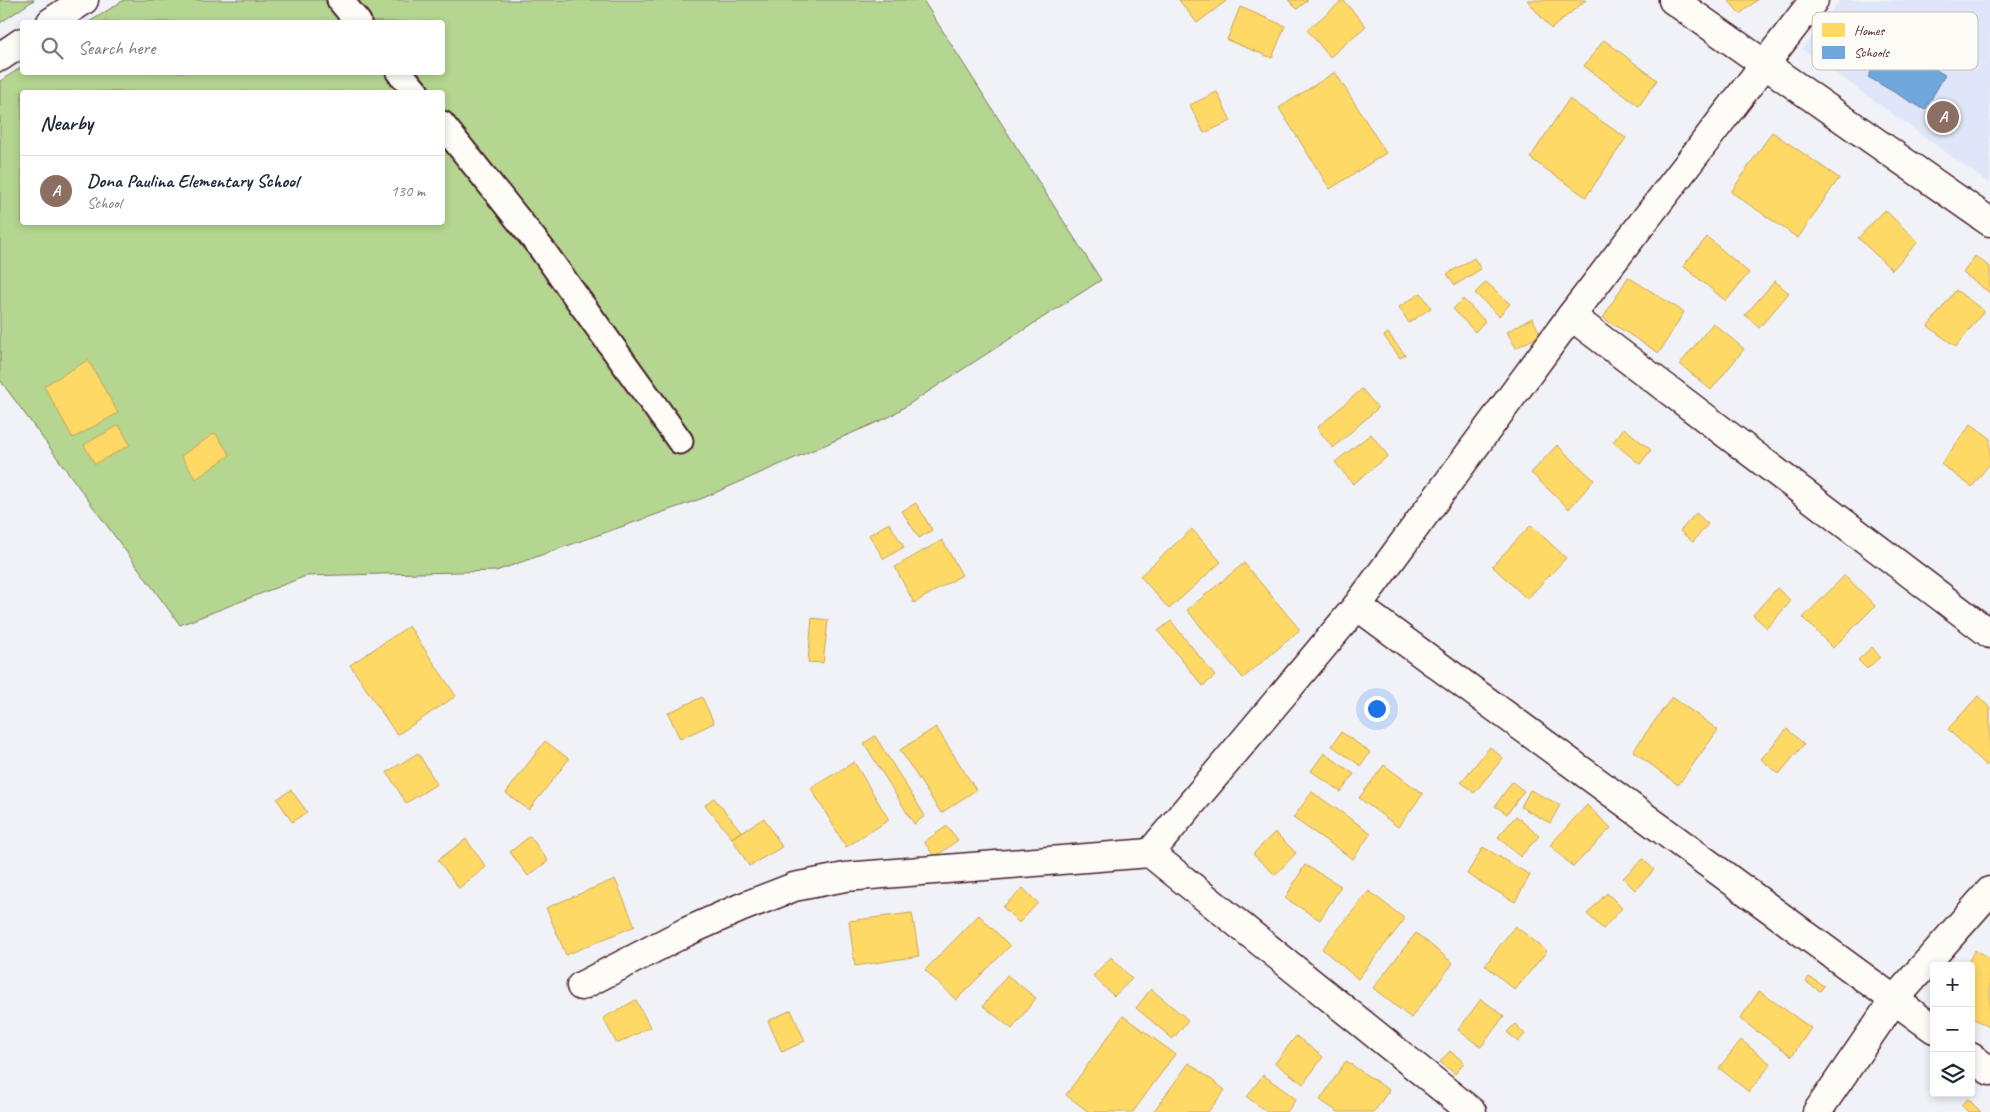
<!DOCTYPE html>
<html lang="en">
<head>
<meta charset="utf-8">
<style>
	body { margin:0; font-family:Caveat,sans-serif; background:#f2f2f3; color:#1f2937 }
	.controls { position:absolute; right:15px; bottom:15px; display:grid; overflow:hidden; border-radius:5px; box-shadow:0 2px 8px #0003 }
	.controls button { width:45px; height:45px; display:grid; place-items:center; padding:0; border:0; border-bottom:1px solid #e0e1e3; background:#fff; color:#1f2937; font:25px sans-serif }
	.you { position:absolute; left:1376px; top:708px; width:18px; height:18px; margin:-12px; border:4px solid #fff; border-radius:50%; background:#1a73e8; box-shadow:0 0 0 8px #1a73e833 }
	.badge { display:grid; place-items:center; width:32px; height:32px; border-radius:50%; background:#ea580c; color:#fff; font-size:16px; font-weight:700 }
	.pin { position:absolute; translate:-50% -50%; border:2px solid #fff; box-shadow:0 1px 5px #0006 }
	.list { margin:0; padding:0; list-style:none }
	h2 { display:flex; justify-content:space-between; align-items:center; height:65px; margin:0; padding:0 20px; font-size:21px }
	h2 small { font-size:16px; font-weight:400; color:#747a83 }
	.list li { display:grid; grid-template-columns:32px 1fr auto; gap:15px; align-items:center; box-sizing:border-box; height:70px; padding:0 20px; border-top:1px solid #e0e1e3 }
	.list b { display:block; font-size:19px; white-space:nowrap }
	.list p { margin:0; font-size:16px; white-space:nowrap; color:#747a83 }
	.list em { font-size:16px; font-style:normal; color:#747a83 }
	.icon { flex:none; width:28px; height:28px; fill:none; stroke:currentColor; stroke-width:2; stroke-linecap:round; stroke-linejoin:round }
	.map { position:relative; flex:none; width:1990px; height:1112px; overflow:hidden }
	.search { position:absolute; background:#fff; box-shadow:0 2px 8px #0003; left:20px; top:20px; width:425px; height:55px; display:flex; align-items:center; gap:12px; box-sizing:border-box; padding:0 18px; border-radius:5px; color:#747a83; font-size:19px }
	.panel { position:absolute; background:#fff; box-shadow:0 2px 8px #0003; left:20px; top:90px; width:425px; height:135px; border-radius:5px }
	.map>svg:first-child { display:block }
</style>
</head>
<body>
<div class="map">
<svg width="1990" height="1112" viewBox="0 0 1990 1112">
	<rect width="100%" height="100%" fill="#f0f2f8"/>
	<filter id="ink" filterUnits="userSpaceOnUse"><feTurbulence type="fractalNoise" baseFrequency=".02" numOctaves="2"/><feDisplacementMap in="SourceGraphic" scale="10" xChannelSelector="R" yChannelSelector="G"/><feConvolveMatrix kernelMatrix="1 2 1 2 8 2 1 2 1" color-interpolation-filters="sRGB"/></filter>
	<g filter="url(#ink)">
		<polygon fill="#e0e6f9" points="1840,0 1990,0 1990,184 1802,49"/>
		<g fill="#b4d690" stroke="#7f7a5e" fill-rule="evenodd">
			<polygon points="0,0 34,0 0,23"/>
			<path d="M124 0H923L1101 280 889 417 703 498 496 571 306 576 180 625 0 380V81L22 67V72H442V22H89ZM22 92H442V222H22Z"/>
		</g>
		<g fill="#ffd966" stroke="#c9a154">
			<polygon points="1179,0 1225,0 1226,1 1197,23"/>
			<polygon points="1288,0 1308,0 1297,9"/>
			<polygon points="1343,0 1366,26 1330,57 1307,30"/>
			<polygon points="1527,0 1586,0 1551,29"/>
			<polygon points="1728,0 1757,0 1740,14"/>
			<polygon points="1240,7 1285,26 1272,58 1227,40"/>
			<polygon points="1604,40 1657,80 1639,106 1584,66"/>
			<polygon points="1335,72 1386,153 1330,189 1279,108"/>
			<polygon points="1217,92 1231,121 1204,133 1190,105"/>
			<polygon points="1569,99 1626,138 1586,197 1530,158"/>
			<polygon points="1772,132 1839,178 1798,238 1731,192"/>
			<polygon points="1885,210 1918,242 1892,270 1858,238"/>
			<polygon points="1707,237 1749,273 1726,301 1683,266"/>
			<polygon points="1975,256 1990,267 1990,293 1963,273"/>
			<polygon points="1474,258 1481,269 1455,285 1447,274"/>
			<polygon points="1628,277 1684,312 1659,353 1603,318"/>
			<polygon points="1775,281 1789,293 1759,328 1745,315"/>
			<polygon points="1486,282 1510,304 1499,316 1475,293"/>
			<polygon points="1956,290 1984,311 1956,347 1928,326"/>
			<polygon points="1421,293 1431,308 1409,323 1399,307"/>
			<polygon points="1463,299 1485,321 1475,332 1453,309"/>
			<polygon points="1532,318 1541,335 1516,348 1507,332"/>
			<polygon points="1713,323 1744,349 1711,390 1680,364"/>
			<polygon points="1388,333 1405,355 1400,358 1384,336"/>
			<polygon points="88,360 118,413 73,438 44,386"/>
			<polygon points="1362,389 1378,408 1333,448 1317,428"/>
			<polygon points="1971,424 1990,438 1990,463 1972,487 1941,464"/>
			<polygon points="119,425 130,445 95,464 84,445"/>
			<polygon points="1624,428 1651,450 1640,464 1613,442"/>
			<polygon points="215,433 230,455 196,479 181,456"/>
			<polygon points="1371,434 1388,456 1353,484 1335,462"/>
			<polygon points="1557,445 1594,480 1569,509 1531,473"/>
			<polygon points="916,503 932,530 919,538 902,511"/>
			<polygon points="1696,513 1708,524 1693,542 1680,531"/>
			<polygon points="889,523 904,547 884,559 869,535"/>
			<polygon points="1531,525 1566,558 1527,599 1492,566"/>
			<polygon points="1192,529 1221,562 1169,609 1140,576"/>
			<polygon points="942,540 962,575 914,603 895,567"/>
			<polygon points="1244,563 1300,630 1243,678 1187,610"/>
			<polygon points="1845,575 1875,606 1833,648 1803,618"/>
			<polygon points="1777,588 1791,601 1767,628 1753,615"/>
			<polygon points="812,618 828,620 823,663 808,662"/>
			<polygon points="1171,621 1215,676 1203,686 1158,631"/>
			<polygon points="409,626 456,696 397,735 350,665"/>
			<polygon points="1872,647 1880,657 1867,669 1858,660"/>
			<polygon points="1978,696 1990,708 1990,761 1986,766 1948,729"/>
			<polygon points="702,697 714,723 680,739 668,713"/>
			<polygon points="1672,697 1718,730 1678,785 1633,751"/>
			<polygon points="936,727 976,790 941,813 900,750"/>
			<polygon points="1787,729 1804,744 1779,774 1761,759"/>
			<polygon points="1341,732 1370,752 1361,766 1332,746"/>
			<polygon points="875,736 925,816 914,824 864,743"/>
			<polygon points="545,741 569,759 529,810 506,793"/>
			<polygon points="1490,747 1503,758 1474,793 1461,782"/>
			<polygon points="418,753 437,784 406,803 387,772"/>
			<polygon points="1324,753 1354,774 1341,792 1311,771"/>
			<polygon points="854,762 889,820 846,847 811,788"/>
			<polygon points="1384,765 1423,794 1398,827 1359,798"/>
			<polygon points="1512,782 1524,791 1507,814 1495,806"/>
			<polygon points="291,790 307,812 292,822 277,799"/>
			<polygon points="1530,790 1560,805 1550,823 1521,807"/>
			<polygon points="1312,792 1371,833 1353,859 1293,818"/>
			<polygon points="714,798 741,831 732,838 705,805"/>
			<polygon points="1587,805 1611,828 1573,867 1550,845"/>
			<polygon points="1516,816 1539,836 1520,857 1498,837"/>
			<polygon points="764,818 782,847 749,866 732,838"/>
			<polygon points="947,826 958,840 935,857 924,842"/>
			<polygon points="1275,832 1296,853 1275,875 1253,854"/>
			<polygon points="530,836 548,861 528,876 510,852"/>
			<polygon points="466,839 486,867 459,888 438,860"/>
			<polygon points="1483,847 1530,875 1515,902 1467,874"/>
			<polygon points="1643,859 1654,870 1635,890 1623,878"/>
			<polygon points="1305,865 1341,886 1320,920 1285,898"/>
			<polygon points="615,879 635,926 566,955 546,908"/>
			<polygon points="1023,888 1038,903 1019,923 1003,907"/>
			<polygon points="1369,891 1405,919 1358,979 1322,949"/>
			<polygon points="1607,893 1622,908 1603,929 1587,914"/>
			<polygon points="912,913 919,956 855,966 849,921"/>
			<polygon points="979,915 1010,946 956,1000 925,970"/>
			<polygon points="1515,926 1547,951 1515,990 1485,965"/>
			<polygon points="1416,933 1453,963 1411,1018 1373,988"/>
			<polygon points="1975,950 1990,959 1990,1028 1971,1017 1971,966 1966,966"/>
			<polygon points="1111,957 1132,979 1114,996 1093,976"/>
			<polygon points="1007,975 1036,998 1012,1029 983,1006"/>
			<polygon points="1809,977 1824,986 1820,991 1806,982"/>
			<polygon points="1151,989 1188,1020 1173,1039 1136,1008"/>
			<polygon points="1759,991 1811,1028 1792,1056 1740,1019"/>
			<polygon points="1481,999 1504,1016 1481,1047 1458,1030"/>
			<polygon points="636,1000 650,1027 617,1044 603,1018"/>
			<polygon points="791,1010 805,1041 782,1052 768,1021"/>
			<polygon points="1123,1016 1175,1054 1133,1112 1089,1112 1066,1095"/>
			<polygon points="1515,1024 1525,1034 1518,1042 1507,1032"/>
			<polygon points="1296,1036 1323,1057 1303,1084 1275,1063"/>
			<polygon points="1741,1040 1771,1064 1749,1092 1719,1068"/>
			<polygon points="1450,1051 1464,1062 1455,1074 1440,1062"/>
			<polygon points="1346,1061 1389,1090 1374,1112 1338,1112 1320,1100"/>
			<polygon points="1189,1063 1225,1090 1208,1112 1153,1112"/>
			<polygon points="1263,1075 1296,1099 1287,1112 1267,1112 1247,1097"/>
			<polygon points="1968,1099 1981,1112 1968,1112 1961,1105"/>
		</g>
		<polygon fill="#6fa8dc" stroke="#647fa7" points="1888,42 1945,75 1925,110 1868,77"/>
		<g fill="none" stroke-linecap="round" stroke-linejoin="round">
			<g stroke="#4a1f2b" stroke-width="29">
				<g id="lane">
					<polyline points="340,0 358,22"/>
					<polyline points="399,72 416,92"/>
					<polyline points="442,124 541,248 680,441"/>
				</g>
			</g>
			<g stroke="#4a1f2b" stroke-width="31">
				<g id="street">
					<polyline points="1673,0 1990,222"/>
					<polyline points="51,22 84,0"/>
					<polyline points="0,57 22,42"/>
					<polyline points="1571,316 1990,634"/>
					<polyline points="1357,606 1934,1029"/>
					<polyline points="581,986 686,932 740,908 794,887 845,877 1150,853"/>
					<polyline points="1971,1057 1990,1071"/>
					<polyline points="1472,1112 1150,853 1357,606 1571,316 1814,0"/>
					<polyline points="1817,1112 1894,1000 1990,891"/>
				</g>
			</g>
			<use href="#lane" stroke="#fdfcf7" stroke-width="25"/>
			<use href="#street" stroke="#fdfcf7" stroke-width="28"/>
		</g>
	</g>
	<rect x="1812" y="12" width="166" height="58" rx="8" fill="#fdfcf7" stroke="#c7baba" stroke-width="1"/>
	<rect x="1822" y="23" width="23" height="14" fill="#ffd966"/>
	<rect x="1822" y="46" width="23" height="13" fill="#6fa8dc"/>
	<g font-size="14" fill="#4a1f2b">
		<text x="1854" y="35">Homes</text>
		<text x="1854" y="57">Schools</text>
	</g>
</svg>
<div class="controls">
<button>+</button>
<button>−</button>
<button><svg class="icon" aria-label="layers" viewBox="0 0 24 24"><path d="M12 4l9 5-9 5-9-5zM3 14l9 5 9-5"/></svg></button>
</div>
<div class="you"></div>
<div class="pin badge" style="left:1943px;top:117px;background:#8d6e63">A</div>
<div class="search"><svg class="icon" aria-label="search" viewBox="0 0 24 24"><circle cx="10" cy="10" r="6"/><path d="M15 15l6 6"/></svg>Search here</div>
<section class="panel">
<h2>Nearby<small></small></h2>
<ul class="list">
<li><span class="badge" style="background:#8d6e63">A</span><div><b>Dona Paulina Elementary School</b><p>School</p></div><em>130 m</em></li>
</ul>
</section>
</div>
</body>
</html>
